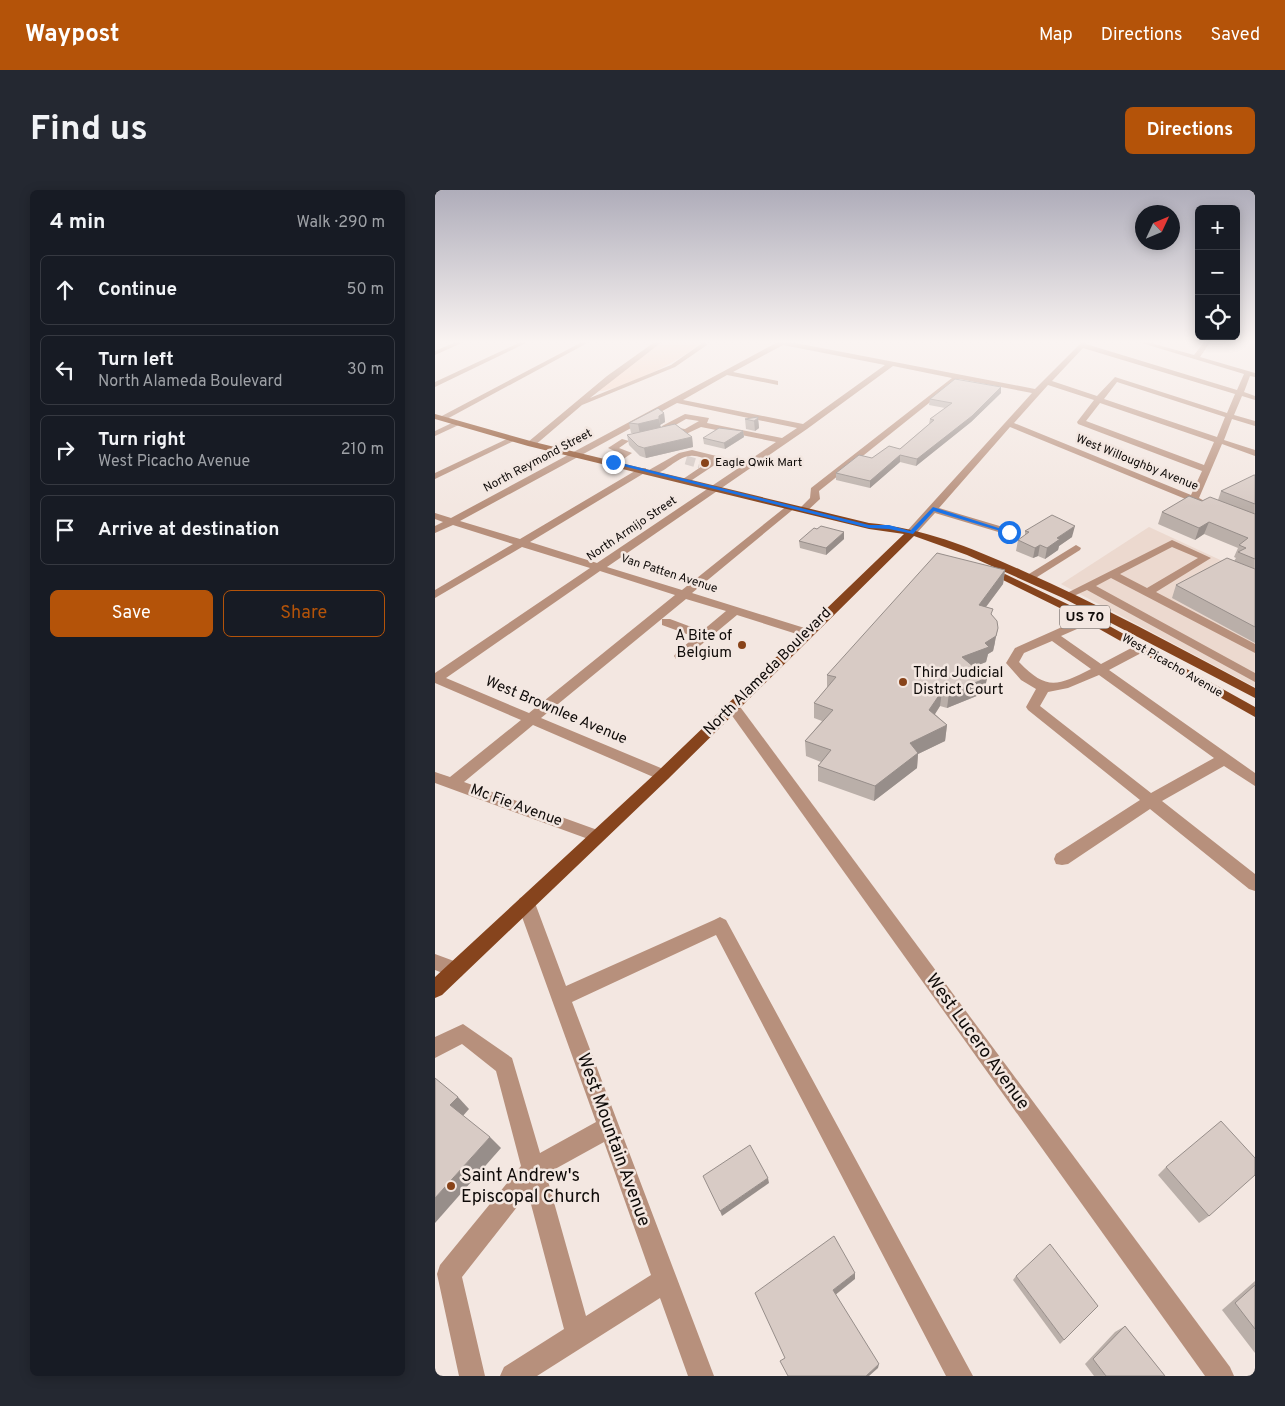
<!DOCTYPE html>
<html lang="en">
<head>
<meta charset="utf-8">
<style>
	body { margin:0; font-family:Overpass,sans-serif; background:#242831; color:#f1f3f6 }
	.controls { position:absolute; right:15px; top:15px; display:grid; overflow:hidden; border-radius:8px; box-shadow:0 2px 12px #0003 }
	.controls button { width:45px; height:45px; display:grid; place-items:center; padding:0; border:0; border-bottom:1px solid #363941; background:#171b24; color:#f1f3f6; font:25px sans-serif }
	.compass { position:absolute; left:700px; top:15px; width:45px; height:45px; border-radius:50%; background:#171b24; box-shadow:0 2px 12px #0003; rotate:46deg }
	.stop { position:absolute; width:15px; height:15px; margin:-11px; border:4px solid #1a73e8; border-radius:50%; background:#fff }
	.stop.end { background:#1a73e8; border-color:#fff; box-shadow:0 1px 5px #0008 }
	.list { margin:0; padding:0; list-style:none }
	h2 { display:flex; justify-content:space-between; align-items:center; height:65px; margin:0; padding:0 20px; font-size:21px }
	h2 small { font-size:16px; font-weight:400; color:#9ea1a6 }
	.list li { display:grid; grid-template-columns:32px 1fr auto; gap:15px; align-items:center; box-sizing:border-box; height:70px; margin:0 10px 10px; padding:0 10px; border:1px solid #363941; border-radius:8px }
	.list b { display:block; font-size:19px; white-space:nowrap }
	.list p { margin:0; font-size:16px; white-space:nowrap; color:#9ea1a6 }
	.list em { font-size:16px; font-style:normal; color:#9ea1a6 }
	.actions { display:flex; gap:10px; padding:15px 20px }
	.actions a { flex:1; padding:11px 0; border:1px solid #b45309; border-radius:8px; text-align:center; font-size:18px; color:#b45309 }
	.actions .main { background:#b45309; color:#fff }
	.icon { flex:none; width:28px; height:28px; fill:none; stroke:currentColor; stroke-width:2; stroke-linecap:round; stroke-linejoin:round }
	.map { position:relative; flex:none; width:820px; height:1186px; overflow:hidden; border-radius:8px }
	header { display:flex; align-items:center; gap:30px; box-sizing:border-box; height:70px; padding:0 25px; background:#b45309; color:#fff }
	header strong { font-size:24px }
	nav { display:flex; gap:28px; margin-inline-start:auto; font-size:18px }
	.intro { display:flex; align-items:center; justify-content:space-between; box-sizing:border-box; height:120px; padding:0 30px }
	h1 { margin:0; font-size:35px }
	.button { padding:12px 22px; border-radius:8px; background:#b45309; color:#fff; font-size:18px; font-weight:700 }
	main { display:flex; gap:30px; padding:0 30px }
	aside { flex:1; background:#171b24; border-radius:8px; box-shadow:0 2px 12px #0003 }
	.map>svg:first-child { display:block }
</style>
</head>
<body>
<header>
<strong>Waypost</strong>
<nav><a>Map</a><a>Directions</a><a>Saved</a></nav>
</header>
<div class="intro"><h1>Find us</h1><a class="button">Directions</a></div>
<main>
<aside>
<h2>4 min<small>Walk · 290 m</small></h2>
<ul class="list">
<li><svg class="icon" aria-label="ahead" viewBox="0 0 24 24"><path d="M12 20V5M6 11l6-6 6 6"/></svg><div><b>Continue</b></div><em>50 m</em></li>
<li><svg class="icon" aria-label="left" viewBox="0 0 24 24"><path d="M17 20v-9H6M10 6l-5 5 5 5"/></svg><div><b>Turn left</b><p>North Alameda Boulevard</p></div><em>30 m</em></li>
<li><svg class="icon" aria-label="right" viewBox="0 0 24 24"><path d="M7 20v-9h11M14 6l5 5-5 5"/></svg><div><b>Turn right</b><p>West Picacho Avenue</p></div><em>210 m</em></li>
<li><svg class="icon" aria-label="arrive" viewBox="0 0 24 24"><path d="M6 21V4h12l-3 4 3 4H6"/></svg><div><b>Arrive at destination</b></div></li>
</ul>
<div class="actions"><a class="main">Save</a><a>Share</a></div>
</aside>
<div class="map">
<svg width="820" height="1186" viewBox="0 0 820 1186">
	<rect width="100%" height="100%" fill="#f3e7e1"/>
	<polygon fill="#ecd9cf" points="714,337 820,386 820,497 626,394"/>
	<path fill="#f8d4c1" d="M229 151H266C256 167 181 202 163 201L192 175Z"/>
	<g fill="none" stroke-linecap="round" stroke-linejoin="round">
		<polyline stroke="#d1c6c1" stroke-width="9" stroke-dasharray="9 4.5" stroke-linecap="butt" points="251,270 265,274"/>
		<g fill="#b7907c" fill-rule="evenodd">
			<polygon points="23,151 31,151 0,165 0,161"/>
			<polygon points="88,151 95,151 0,197 0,192"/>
			<polygon points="149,151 156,151 10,230 3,228"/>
			<polygon points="221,151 228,151 155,208 236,175 266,154 265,151 271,151 272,155 240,177 147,215 99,256 93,256 93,252 172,186"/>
			<path d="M335 151H350L600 199 648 151H654L651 154 802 200 809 184 700 151H709L759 165 770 151H776L765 167 820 183V187L815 186 809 202 820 206V210L807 206 799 225 820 231V236L797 229 789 250 820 260V266L787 254 764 308 775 314 770 317 575 237 504 318 578 340V344H570L500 323 480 345H472V341L597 203 524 189 384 301 385 309 371 322H365V318L375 308 376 298 517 188 458 176 372 239 172 377 247 400 353 315 361 317 257 403 376 440 378 443 376 446H368L302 425 249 469H241L239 466 241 463 260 447 227 435V429H235L267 441 291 421 251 409 106 528 233 581 235 585 233 589H223L98 535 29 592 168 642 170 646 168 650 162 652 156 650 0 593V582L15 587 86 530 0 493V483L155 378 87 357 0 408V400L78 354 18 335 0 343V336L8 332 0 329V323L16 328 341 153ZM348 155 450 175 368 234 248 210 292 185 343 195V191L298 182ZM648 158 800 204 792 223 680 187 662 206 617 191ZM682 192 790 227 782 247 669 209ZM613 195 659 210 642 232 643 234 767 281 756 305 579 233ZM242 213 362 238 347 248 272 233 274 228 250 224 227 236V240L251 244 266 237 341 252 310 273 257 260 244 263 214 280V284C229 286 240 267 255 266 262 265 269 269 276 270L248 289V293L251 294 284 272 305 277 162 373 95 352 211 282V278H205L85 349 25 331ZM665 213 779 252 769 275 651 231ZM251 229 264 231 250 239 237 237ZM165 381 240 405 94 523 11 488Z"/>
			<polygon points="21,231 28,233 0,246 0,241"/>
			<polygon points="76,247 83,249 0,289 0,283"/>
			<polygon points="187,249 194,251 184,258 197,263 181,274 175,274 175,270 186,264 173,258"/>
			<path d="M737 350 776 368 721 402 820 454V463L676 388 661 396 820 483V492L652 400 632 409 626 406ZM737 357 763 368 712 398 685 384Z"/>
			<polygon points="641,355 646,358 645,360 599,389 595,390 589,387"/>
			<path d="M654 425 658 426V432L626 446 666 474 702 455H710L712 458 710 461 674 480 820 583V596L789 576 727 611 820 684V701L814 699 715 619 633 674 627 675 621 674 619 669 621 664 705 610 593 520 591 517 601 499 586 490 571 473 580 458ZM617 451 656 479C622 496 612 501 584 472L589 463ZM664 485 779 568 716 603 605 516 613 502 633 498Z"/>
			<polygon points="298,513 303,514 795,1177 799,1186 770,1186 293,520 291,517"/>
			<path d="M91 706 97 708 100 713 131 796 279 730 285 727 291 730 538 1186H511L281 745 137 812 279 1186H253L225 1108 102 1186H65L69 1177 129 1139 93 1003 27 1087 50 1186H24L2 1084 5 1075 86 976 61 881 27 854 0 868V847L28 834 77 868 105 963 161 932 82 713 85 708ZM169 952 216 1085 151 1126 111 984Z"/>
			<polygon points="0,764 27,774 29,780 27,786 20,788 0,780"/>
		</g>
		<g fill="#86441d" fill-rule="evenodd">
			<path d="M0 224 99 252 434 333C488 338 537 358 586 380 666 415 743 457 820 498V508L628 408 532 365 479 346 233 589 7 805 0 808V787L223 581 469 344 434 339 93 256 0 229Z"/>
			<polygon points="570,384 651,423 820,517 820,527 643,427 566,389 566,385"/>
		</g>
	</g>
	<g fill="#baafa9">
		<polygon points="566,197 566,203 536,232 481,276 465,272 435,298 401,290 401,283 437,268 465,259 494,234 495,229 510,218 494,215 495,209"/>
		<polygon points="229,223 230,232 225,235 226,237 257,247 258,257 211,268 205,266 194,255 192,245 201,243 196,243 194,233"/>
		<polygon points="323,228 324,238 320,241 311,239 310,229"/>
		<polygon points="308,241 309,247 290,259 269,254 268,248"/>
		<polygon points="820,285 820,453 737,408 741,395 799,371 801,368 799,367 803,358 769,344 760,350 723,334 727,322 767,311 783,310 786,301"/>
		<polygon points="590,341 637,347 624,356 623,360 610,369 603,366 598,368 581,361 583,350 590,346"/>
		<polygon points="409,349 391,365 365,358 364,351"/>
		<polygon points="570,380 568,394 551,417 557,425 560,453 558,461 553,464 551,472 539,477 552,488 549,503 512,518 505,516 500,524 512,535 510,551 483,564 482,578 439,611 383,591 383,576 386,572 371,566 370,551 387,531 379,528 379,513 392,498 392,485"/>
		<polygon points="731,977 774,1026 764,1033 723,985"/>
		<polygon points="581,1086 629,1150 625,1154 578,1090"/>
		<polygon points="820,1091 820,1163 787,1120"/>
		<polygon points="690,1136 730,1186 659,1186 650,1174 680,1142"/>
	</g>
	<g fill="#978e8a">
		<polygon points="566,197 566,203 536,232 481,276 482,269"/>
		<polygon points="229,223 230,232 225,235 224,226"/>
		<polygon points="323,228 324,238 320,241 319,231"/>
		<polygon points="224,229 226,239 205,244 203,234"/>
		<polygon points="308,241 309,247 290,259 289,253"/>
		<polygon points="257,247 258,257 211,268 209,258"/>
		<polygon points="465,265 465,272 435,298 435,291"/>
		<polygon points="774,332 769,344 760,350 764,338"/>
		<polygon points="640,336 637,347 624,356 623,360 610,369 612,358 622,348"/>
		<polygon points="409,342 409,349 391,365 391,358"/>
		<polygon points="605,355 603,366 598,368 600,358"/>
		<polygon points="570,380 568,394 541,430 544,415"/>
		<polygon points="563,438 558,461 553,464 551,472 525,482 527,467 550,453"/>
		<polygon points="552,488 549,503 512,518 514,503"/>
		<polygon points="507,501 505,516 493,535 494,520"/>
		<polygon points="512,535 510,551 483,564 482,578 439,611 440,596 475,553"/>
		<polygon points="23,907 34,919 27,927 15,915"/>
		<polygon points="55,947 66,958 0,1033 0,1008"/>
		<polygon points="333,988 334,993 287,1026 285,1021"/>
		<polygon points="420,1083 420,1089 399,1106 398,1100"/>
		<polygon points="444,1174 443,1178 434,1186 431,1186"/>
	</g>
	<g fill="#d8cbc5" stroke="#978e8a">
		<polygon points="520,189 566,197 537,226 482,269 465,265 435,291 401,283 424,265 437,268 454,256 465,259 499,230 495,229 517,213 495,209"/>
		<polygon points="223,218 229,223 224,226 224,229 203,234 194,233"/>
		<polygon points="323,227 323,228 319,231 310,229"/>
		<polygon points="240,234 257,247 209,258 203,256 192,245"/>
		<polygon points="284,238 308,241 289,253 268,248"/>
		<polygon points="819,285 820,285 820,314 786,301"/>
		<polygon points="754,306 767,311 775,307 820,324 820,369 803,362 811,358 804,355 813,348 774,332 764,338 727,322"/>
		<polygon points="617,325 640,336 622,348 625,349 612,358 605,355 600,358 583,350 594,342 590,341"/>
		<polygon points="386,336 409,342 391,358 364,351 379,338 382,339"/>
		<polygon points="502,363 570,380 544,415 558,419 556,424 562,431 563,438 561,446 550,453 554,457 527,467 552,488 514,503 507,501 494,520 512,535 475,553 483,563 440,596 383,576 396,560 370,551 398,520 379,513 401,487 392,485"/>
		<polygon points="792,368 820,379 820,437 741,395"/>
		<polygon points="0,888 23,907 15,915 55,947 0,1008"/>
		<polygon points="786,931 820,968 820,985 774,1026 731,977"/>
		<polygon points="315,955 333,988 285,1021 268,986"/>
		<polygon points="399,1046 420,1083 398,1100 444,1174 431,1186 353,1186 345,1171 350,1168 320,1103"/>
		<polygon points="615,1054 663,1116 629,1150 581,1086"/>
		<polygon points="820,1095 820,1139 800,1113"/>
		<polygon points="690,1136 730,1186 671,1186 658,1169"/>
	</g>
	<linearGradient id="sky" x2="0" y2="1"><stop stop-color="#afadba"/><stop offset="0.48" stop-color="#faf4f2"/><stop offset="1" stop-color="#faf4f2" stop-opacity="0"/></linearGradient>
	<rect width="820" height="317" fill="url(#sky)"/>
	<polygon fill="#1a73e8" points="178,271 434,335 454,335 475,341 498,317 576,342 572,343 499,321 478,344 454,339 434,338 176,273"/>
	<g fill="#884319" stroke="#f3e7e1" stroke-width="2">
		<circle cx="270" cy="273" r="5"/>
		<circle cx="307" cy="455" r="5"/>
		<circle cx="468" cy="492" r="5"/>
		<circle cx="16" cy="996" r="5"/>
	</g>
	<g text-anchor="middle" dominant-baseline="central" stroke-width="5" stroke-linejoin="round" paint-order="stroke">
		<g font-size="12" fill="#0f0b09" stroke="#f3e7e1">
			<text transform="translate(103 271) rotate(-28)">North Reymond Street</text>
			<text transform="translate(702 273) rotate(22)">West Willoughby Avenue</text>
			<text transform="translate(197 339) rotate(-34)">North Armijo Street</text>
			<text transform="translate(234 384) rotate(18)">Van Patten Avenue</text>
			<text transform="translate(737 476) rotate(30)">West Picacho Avenue</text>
		</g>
		<g font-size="12" fill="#0f0b09" stroke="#f3e7e1" text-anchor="start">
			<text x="280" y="273">Eagle Qwik Mart</text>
		</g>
		<rect fill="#f3e7e1" stroke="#534d4a" stroke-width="1" x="625" y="415.5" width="50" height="23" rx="4"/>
		<g font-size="14" font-weight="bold" fill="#0f0b09">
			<text x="650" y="427">US 70</text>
		</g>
		<g font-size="15" fill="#0f0b09" stroke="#f3e7e1" text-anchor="end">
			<text x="297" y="446">A Bite of<tspan x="297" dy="17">Belgium</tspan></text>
			<text x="478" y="483" text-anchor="start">Third Judicial<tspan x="478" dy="17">District Court</tspan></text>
		</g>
		<g font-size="15" fill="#0f0b09" stroke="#f3e7e1">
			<text transform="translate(333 482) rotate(-45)">North Alameda Boulevard</text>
			<text transform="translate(121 521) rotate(23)">West Brownlee Avenue</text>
			<text transform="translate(81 616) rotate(20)">Mc Fie Avenue</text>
		</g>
		<g font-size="18" fill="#0f0b09" stroke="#f3e7e1">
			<text transform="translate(542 852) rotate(54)">West Lucero Avenue</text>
			<text transform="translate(178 950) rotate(70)">West Mountain Avenue</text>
		</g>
		<g font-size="18" fill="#0f0b09" stroke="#f3e7e1" text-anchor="start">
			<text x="26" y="986">Saint Andrew's<tspan x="26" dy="21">Episcopal Church</tspan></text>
		</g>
	</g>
</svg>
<div class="controls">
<button>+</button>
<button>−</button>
<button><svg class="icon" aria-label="locate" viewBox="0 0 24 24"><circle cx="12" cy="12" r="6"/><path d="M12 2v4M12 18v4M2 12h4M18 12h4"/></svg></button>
</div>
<svg class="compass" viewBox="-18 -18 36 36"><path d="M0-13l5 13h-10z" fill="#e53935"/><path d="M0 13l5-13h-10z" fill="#9ea1a6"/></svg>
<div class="stop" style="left:574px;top:342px"></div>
<div class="stop end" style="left:178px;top:272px"></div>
</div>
</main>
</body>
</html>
